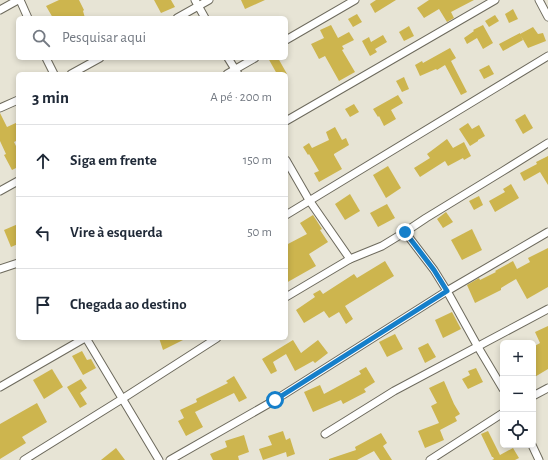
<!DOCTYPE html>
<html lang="pt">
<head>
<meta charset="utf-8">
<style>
	body { margin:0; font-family:"Alegreya Sans",sans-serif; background:#f2f2f3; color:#1f2937 }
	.controls { position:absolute; right:12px; bottom:12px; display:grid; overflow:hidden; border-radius:6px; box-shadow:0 2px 6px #0003 }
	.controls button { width:36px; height:36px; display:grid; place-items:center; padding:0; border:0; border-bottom:1px solid #e0e1e3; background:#fff; color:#1f2937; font:20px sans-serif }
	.stop { position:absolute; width:12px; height:12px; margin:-9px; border:3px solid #157fca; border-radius:50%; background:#fff }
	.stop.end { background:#157fca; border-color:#fff; box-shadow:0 1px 4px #0008 }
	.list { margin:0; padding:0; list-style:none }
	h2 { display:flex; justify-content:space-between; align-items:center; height:52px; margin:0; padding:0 16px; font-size:17px }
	h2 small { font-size:13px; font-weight:400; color:#747a83 }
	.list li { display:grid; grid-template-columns:26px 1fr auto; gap:12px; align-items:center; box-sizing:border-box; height:72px; padding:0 16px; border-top:1px solid #e0e1e3 }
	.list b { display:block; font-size:15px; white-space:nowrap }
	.list em { font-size:13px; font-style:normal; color:#747a83 }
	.icon { flex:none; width:22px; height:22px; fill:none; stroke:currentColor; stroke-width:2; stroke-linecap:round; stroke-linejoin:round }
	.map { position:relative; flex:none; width:548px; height:460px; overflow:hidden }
	.search { position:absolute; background:#fff; box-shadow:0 2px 6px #0003; left:16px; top:16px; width:272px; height:44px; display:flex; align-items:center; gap:10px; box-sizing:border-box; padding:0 14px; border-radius:6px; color:#747a83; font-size:15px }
	.panel { position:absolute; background:#fff; box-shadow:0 2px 6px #0003; left:16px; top:72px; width:272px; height:268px; border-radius:6px }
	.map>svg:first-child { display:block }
</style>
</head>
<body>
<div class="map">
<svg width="548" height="460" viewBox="0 0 548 460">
	<rect width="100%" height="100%" fill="#e7e4d5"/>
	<g fill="#cdb54e">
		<polygon points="59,0 79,0 84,10 83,11 85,18 53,18 46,6"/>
		<polygon points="154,0 171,0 175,7 161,13"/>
		<polygon points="241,0 265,0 245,9"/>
		<polygon points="376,0 396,0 375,13 370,4"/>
		<polygon points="429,0 474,0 451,12 454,18 447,22 439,9 424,18 417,8"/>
		<polygon points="513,9 518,19 509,23 505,14"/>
		<polygon points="357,14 362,22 353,27 348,19"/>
		<polygon points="495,15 499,21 489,27 485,21"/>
		<polygon points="331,25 338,38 349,32 354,40 342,46 344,49 342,50 355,72 339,81 325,56 319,59 311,44 324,38 320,30"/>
		<polygon points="483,25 493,43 483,49 477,38 467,44 464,38 474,31 473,30"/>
		<polygon points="409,26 414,36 404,41 399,32"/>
		<polygon points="533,27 538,34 543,33 546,41 528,48 521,36 523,40 503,51 499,44 520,33 520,34"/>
		<polygon points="383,35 387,42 375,49 377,52 370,56 362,41 369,37 371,42"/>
		<polygon points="450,48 456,58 451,61 467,92 461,95 445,65 437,70 436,69 420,76 415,65 422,61 423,63"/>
		<polygon points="268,58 278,58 287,74 277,74"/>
		<polygon points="489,65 494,74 484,79 479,70"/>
		<polygon points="404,77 409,89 402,92 396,81"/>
		<polygon points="398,95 403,103 391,110 396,119 384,126 379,116 378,117 373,109"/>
		<polygon points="354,104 359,112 350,117 345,109"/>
		<polygon points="0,113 7,127 18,122 18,140 14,142 18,150 18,167 12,170 4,155 6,154 0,141"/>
		<polygon points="525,114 533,128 523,134 515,120"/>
		<polygon points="468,123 472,129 479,125 485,136 478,140 478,141 470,146 459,129"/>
		<polygon points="335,127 342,140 346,138 349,145 334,154 334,155 342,169 319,182 314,173 319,171 309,154 308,155 303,147 309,143 312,148 329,140 326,132"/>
		<polygon points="447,139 453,148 464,142 471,156 464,160 463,158 448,166 445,161 420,177 414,168 430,158 427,154"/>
		<polygon points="548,156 548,185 540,172 524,181 520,173 537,164 536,162"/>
		<polygon points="388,166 401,188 386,198 373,175"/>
		<polygon points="511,184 519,198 495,212 489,201 505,192 503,189"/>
		<polygon points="350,194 360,211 345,220 335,204"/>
		<polygon points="479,196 483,205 474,210 469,201"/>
		<polygon points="387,204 395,218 378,227 370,213"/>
		<polygon points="446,212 453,222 443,228 437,219"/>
		<polygon points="313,215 322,229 320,230 328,242 309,254 316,266 286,283 286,245 307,234 300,223"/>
		<polygon points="18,224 18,244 11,247 4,230"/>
		<polygon points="472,229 482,250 462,260 451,240"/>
		<polygon points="548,248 548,287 527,299 516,279 501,288 501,290 475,303 467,285 479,278 480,280 496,272 495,271 513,261 517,269 530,262 528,258"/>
		<polygon points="385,261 394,276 345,306 353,319 346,324 339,312 329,318 324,311 304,323 296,310 315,297 313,294 320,290 323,294 354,274 357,278"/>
		<polygon points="452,312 461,329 443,338 435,320"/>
		<polygon points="548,326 548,369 533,378 533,347 540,343 535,332"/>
		<polygon points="395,334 403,349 387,357 379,342"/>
		<polygon points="159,338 187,338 163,350"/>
		<polygon points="293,340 301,353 318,340 328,353 315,363 313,361 295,371 286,354 273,362 277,371 271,374 262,359"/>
		<polygon points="428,343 436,357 425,363 418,348"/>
		<polygon points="82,351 87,360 91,359 96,368 83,375 72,356"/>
		<polygon points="366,367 375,382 364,389 366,392 343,404 341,400 313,412 304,392 320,385 324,394 361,374 359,371"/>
		<polygon points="476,368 483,382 468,389 462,379 470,375 468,371"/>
		<polygon points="52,369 63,387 44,399 33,380"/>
		<polygon points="234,376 247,398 239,402 234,393 195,412 203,427 186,436 178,421 184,418 180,410 197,402 196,399 228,383 226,381"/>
		<polygon points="81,379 87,388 80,393 87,404 80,408 67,387"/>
		<polygon points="444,381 454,404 460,414 455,417 457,421 440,430 444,440 425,448 418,431 439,423 431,406 437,403 429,388"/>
		<polygon points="37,403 47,422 22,437 26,443 0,459 0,424"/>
		<polygon points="283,431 286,440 290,438 295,454 287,457 286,452 263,460 259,449 272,445 268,436"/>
		<polygon points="488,431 500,455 513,448 519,458 515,460 492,460 494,459 493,457 492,457 481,434"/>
		<polygon points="381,433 387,443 383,446 392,460 380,460 374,451 357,460 329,460 329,459 356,450 355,447"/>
		<polygon points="244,435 249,452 238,456 239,460 213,460 210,454 227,447 225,441"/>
		<polygon points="116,448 125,460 101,460"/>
	</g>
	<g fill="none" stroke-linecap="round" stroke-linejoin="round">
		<g stroke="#6d6a5d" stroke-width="9">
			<g id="minor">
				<polyline points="20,0 28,18"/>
				<polyline points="195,0 205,18"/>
				<polyline points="539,0 548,17"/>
				<polyline points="0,10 18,0"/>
				<polyline points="177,18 209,0"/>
				<polyline points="286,40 355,0"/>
				<polyline points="46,58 54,74"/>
				<polyline points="228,58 238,74"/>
				<polyline points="71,74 100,58"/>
				<polyline points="227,74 255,58"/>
				<polyline points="0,108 18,100"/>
				<polyline points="286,121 495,0"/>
				<polyline points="286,160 309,200 350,259 382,246 405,232 434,270 447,291 478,347 503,389"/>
				<polyline points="0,191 18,181"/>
				<polyline points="286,215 548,56"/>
				<polyline points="405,232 426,218 503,171 548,143"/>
				<polyline points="0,269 18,263"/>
				<polyline points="286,297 350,259"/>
				<polyline points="86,338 159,460"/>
				<polyline points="0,387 85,338"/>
				<polyline points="533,396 548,388"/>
				<polyline points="325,434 394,391 548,309"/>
				<polyline points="532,445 539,460"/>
				<polyline points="24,460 122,399 217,338"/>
				<polyline points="170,460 275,400 447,291 548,232"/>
				<polyline points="430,460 503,413"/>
			</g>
		</g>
		<use href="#minor" stroke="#fff" stroke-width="7"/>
	</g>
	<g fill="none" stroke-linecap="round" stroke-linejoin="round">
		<polyline stroke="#157fca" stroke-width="5" points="275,400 447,291 434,270 405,232"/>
	</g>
</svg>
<div class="controls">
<button>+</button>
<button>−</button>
<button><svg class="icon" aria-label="locate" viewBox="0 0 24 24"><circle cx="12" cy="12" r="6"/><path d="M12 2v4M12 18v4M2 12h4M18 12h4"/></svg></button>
</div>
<div class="stop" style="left:275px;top:400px"></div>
<div class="stop end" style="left:405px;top:232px"></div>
<div class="search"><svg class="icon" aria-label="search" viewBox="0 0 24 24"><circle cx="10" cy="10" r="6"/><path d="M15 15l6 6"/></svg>Pesquisar aqui</div>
<section class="panel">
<h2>3 min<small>A pé · 200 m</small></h2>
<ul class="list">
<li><svg class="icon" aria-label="ahead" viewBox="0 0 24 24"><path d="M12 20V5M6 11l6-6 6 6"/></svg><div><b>Siga em frente</b></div><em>150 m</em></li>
<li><svg class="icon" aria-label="left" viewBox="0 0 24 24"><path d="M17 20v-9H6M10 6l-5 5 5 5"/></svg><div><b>Vire à esquerda</b></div><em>50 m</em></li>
<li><svg class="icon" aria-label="arrive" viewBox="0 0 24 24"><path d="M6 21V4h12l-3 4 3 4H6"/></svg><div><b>Chegada ao destino</b></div></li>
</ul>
</section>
</div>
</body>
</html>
